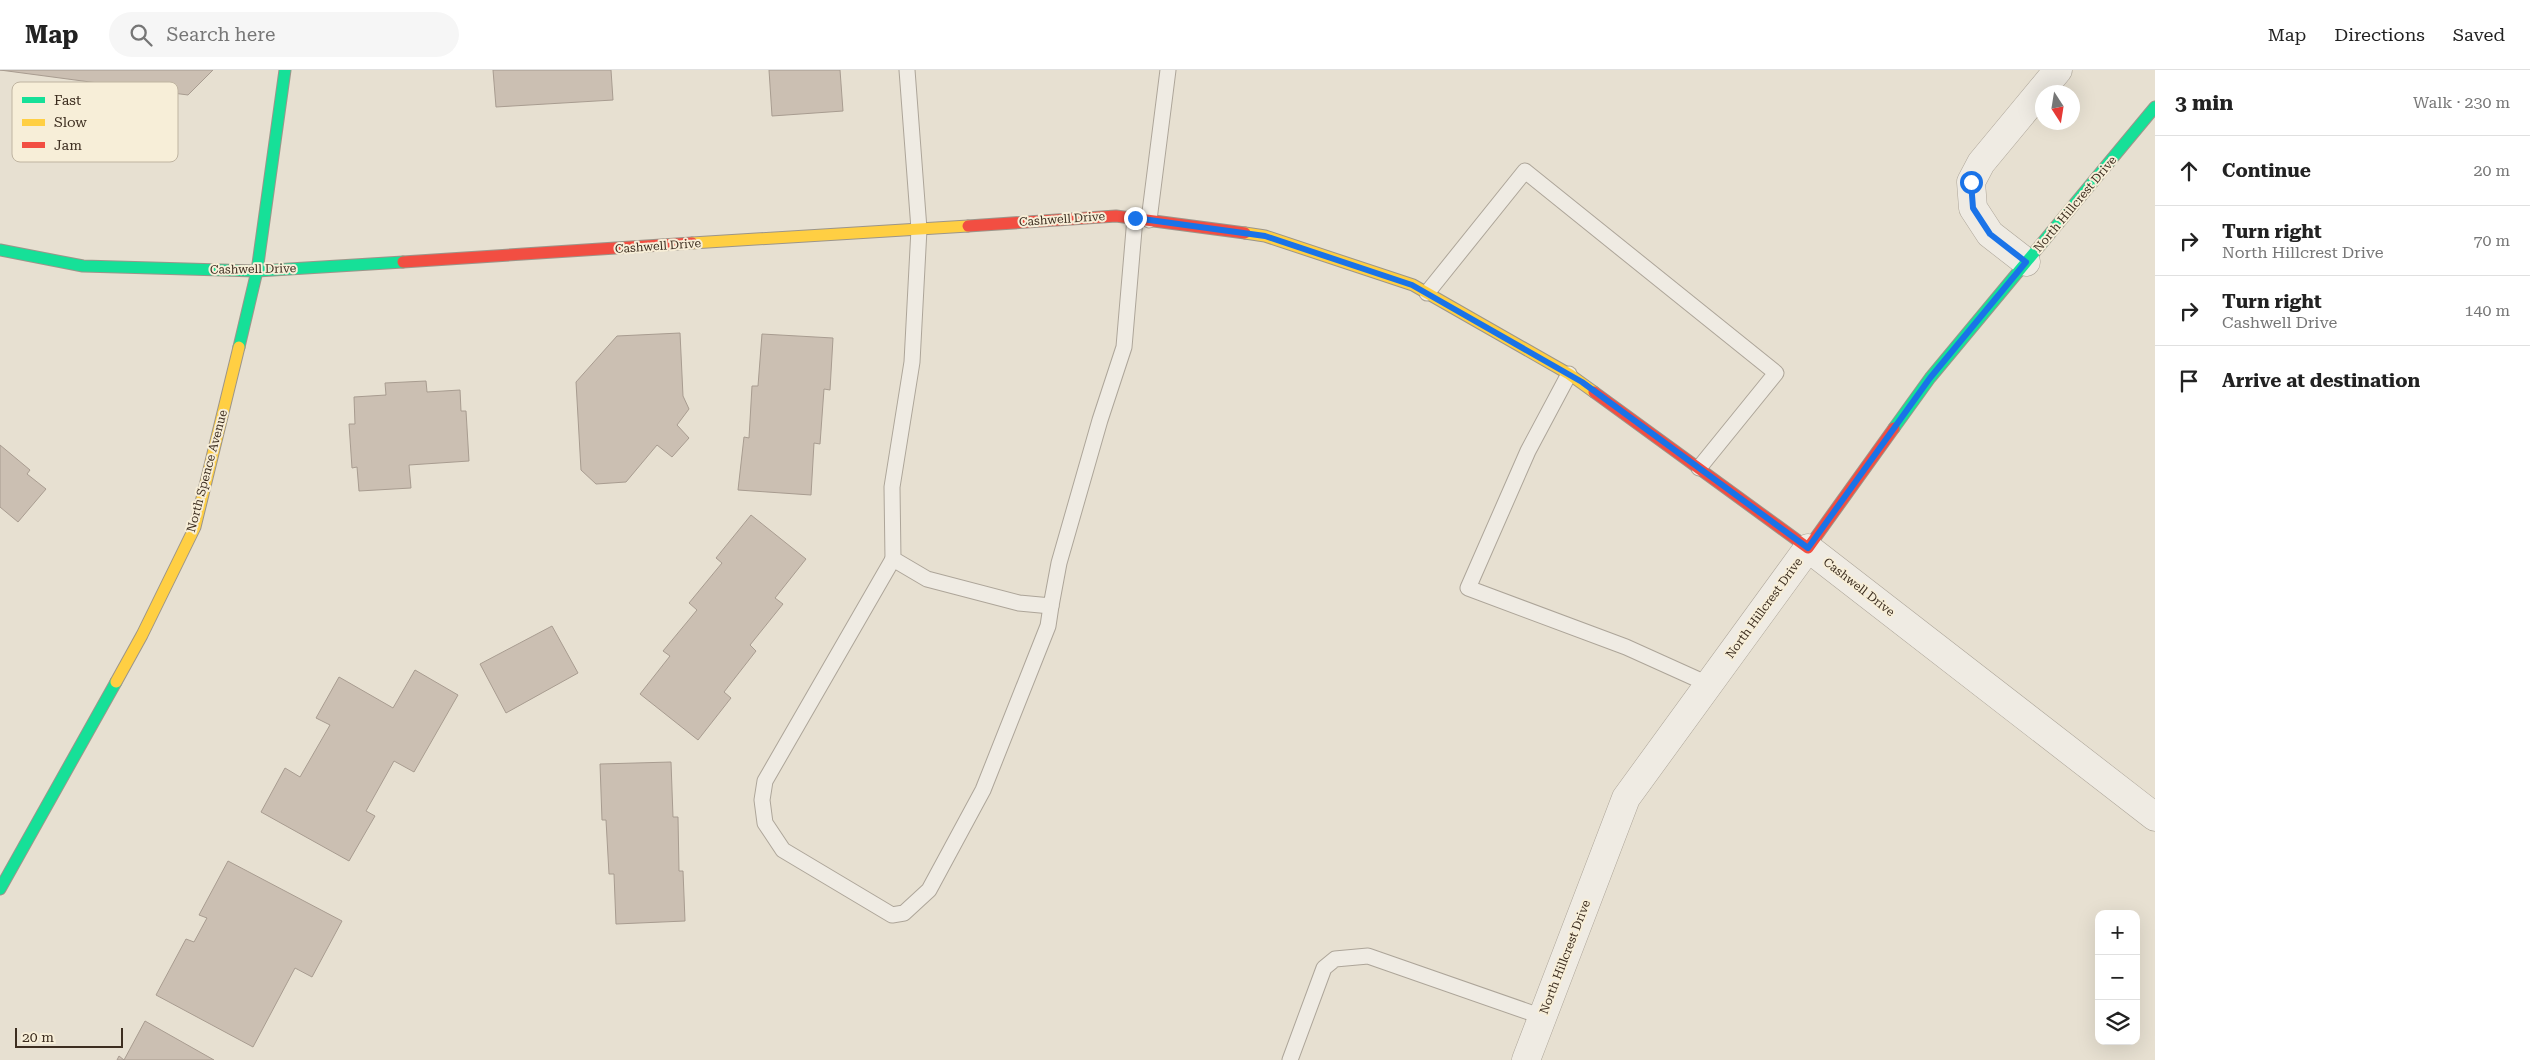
<!DOCTYPE html>
<html lang="en">
<head>
<meta charset="utf-8">
<style>
	body { margin:0; font-family:"Roboto Serif",serif; background:#f6f6f6; color:#222 }
	.controls { position:absolute; right:15px; bottom:15px; display:grid; overflow:hidden; border-radius:10px; box-shadow:0 5px 20px #0002 }
	.controls button { width:45px; height:45px; display:grid; place-items:center; padding:0; border:0; border-bottom:1px solid #e0e0e0; background:#fff; color:#222; font:25px sans-serif }
	.compass { position:absolute; left:2035px; top:15px; width:45px; height:45px; border-radius:50%; background:#fff; box-shadow:0 5px 20px #0002; rotate:168deg }
	.scale { position:absolute; left:15px; bottom:12px; width:108px; box-sizing:border-box; padding-left:5px; border:2px solid #3d2e20; border-top:0; font-size:14px; line-height:18px; white-space:nowrap; color:#3d2e20; -webkit-text-stroke:4px #f7eed8; paint-order:stroke }
	.stop { position:absolute; width:15px; height:15px; margin:-11px; border:4px solid #1a73e8; border-radius:50%; background:#fff }
	.stop.end { background:#1a73e8; border-color:#fff; box-shadow:0 1px 5px #0008 }
	.list { margin:0; padding:0; list-style:none }
	h2 { display:flex; justify-content:space-between; align-items:center; height:65px; margin:0; padding:0 20px; font-size:21px }
	h2 small { font-size:16px; font-weight:400; color:#767676 }
	.list li { display:grid; grid-template-columns:32px 1fr auto; gap:15px; align-items:center; box-sizing:border-box; height:70px; padding:0 20px; border-top:1px solid #e0e0e0 }
	.list b { display:block; font-size:19px; white-space:nowrap }
	.list p { margin:0; font-size:16px; white-space:nowrap; color:#767676 }
	.list em { font-size:16px; font-style:normal; color:#767676 }
	.icon { flex:none; width:28px; height:28px; fill:none; stroke:currentColor; stroke-width:2; stroke-linecap:round; stroke-linejoin:round }
	.map { position:relative; flex:none; width:2155px; height:990px; overflow:hidden }
	header { display:flex; align-items:center; gap:30px; box-sizing:border-box; height:70px; padding:0 25px; background:#fff; border-bottom:1px solid #e0e0e0 }
	header strong { font-size:24px }
	nav { display:flex; gap:28px; margin-inline-start:auto; font-size:18px }
	.search { width:350px; height:45px; background:#f6f6f6; display:flex; align-items:center; gap:12px; box-sizing:border-box; padding:0 18px; border-radius:28px; color:#767676; font-size:19px }
	main { display:flex }
	aside { flex:1; background:#fff }
	.map>svg:first-child { display:block }
</style>
</head>
<body>
<header>
<strong>Map</strong>
<div class="search"><svg class="icon" aria-label="search" viewBox="0 0 24 24"><circle cx="10" cy="10" r="6"/><path d="M15 15l6 6"/></svg>Search here</div>
<nav><a>Map</a><a>Directions</a><a>Saved</a></nav>
</header>
<main>
<div class="map">
<svg width="2155" height="990" viewBox="0 0 2155 990">
	<rect width="100%" height="100%" fill="#e7e0d1"/>
	<g fill="#cbbfb2" stroke="#a89c90">
		<polygon points="0,0 213,0 188,25"/>
		<polygon points="493,0 611,0 613,30 496,37"/>
		<polygon points="769,0 840,0 843,41 772,46"/>
		<polygon points="680,263 683,326 689,339 677,355 689,368 672,387 657,375 626,412 596,414 581,400 576,312 617,266"/>
		<polygon points="762,264 833,268 830,320 824,319 820,374 814,373 811,425 738,420 744,367 749,368 752,316 758,316"/>
		<polygon points="426,311 427,322 460,320 461,341 466,341 469,391 409,395 411,418 359,421 357,397 352,398 349,354 355,354 354,327 386,325 385,313"/>
		<polygon points="0,375 30,400 27,404 46,419 18,452 0,437"/>
		<polygon points="751,445 806,489 775,528 783,534 750,575 756,581 724,622 731,628 698,670 640,624 670,586 663,581 697,540 689,533 722,493 716,488"/>
		<polygon points="552,556 578,603 506,643 480,594"/>
		<polygon points="415,600 458,625 414,702 394,691 366,741 375,746 349,791 261,742 285,698 300,707 330,655 316,648 339,607 393,638"/>
		<polygon points="671,692 673,747 678,747 679,801 683,801 685,851 616,854 614,804 609,804 606,750 602,750 600,694"/>
		<polygon points="228,791 342,851 312,907 295,898 253,977 156,925 186,869 194,872 207,848 199,845"/>
		<polygon points="145,951 214,990 117,990 119,986 124,990"/>
	</g>
	<g fill="none" stroke-linecap="round" stroke-linejoin="round">
		<g stroke="#ada599" stroke-width="17">
			<g id="lane">
				<polyline points="907,0 919,159 912,292 892,417 893,489 927,509 1019,533 1051,536 1059,493 1100,350 1124,277 1135,148"/>
				<polyline points="1149,150 1168,0"/>
				<polyline points="1427,223 1525,101 1776,303 1699,398"/>
				<polyline points="1569,304 1528,381 1468,518 1626,577 1708,614"/>
				<polyline points="893,489 765,711 762,730 765,753 783,780 892,845 904,843 929,820 983,720 1048,556 1051,536"/>
				<polyline points="1290,990 1324,898 1335,889 1368,886 1543,947"/>
			</g>
		</g>
		<g stroke="#ada599" stroke-width="29">
			<g id="street">
				<polyline points="2026,192 1990,164 1973,138 1971,112 1981,93 2058,0"/>
				<polyline points="1526,990 1626,728 1808,478 2155,747"/>
			</g>
		</g>
		<g stroke="#9c958a" stroke-width="13">
			<g id="fast">
				<polyline points="0,180 83,196 257,201 403,192"/>
				<polyline points="239,277 257,201 285,0"/>
				<polyline points="1894,358 1930,308 2155,37"/>
				<polyline points="0,819 116,612"/>
			</g>
		</g>
		<g stroke="#9c958a" stroke-width="13">
			<g id="slow">
				<polyline points="1245,163 1265,166 1413,215 1569,304 1594,322"/>
				<polyline points="692,173 968,156"/>
				<polyline points="116,612 142,565 195,457 239,277"/>
			</g>
		</g>
		<g stroke="#9c958a" stroke-width="13">
			<g id="jam">
				<polyline points="968,156 1116,146 1245,163"/>
				<polyline points="403,192 692,173"/>
				<polyline points="1594,322 1808,478 1894,358"/>
			</g>
		</g>
		<use href="#lane" stroke="#efebe3" stroke-width="15"/>
		<use href="#street" stroke="#efebe3" stroke-width="28"/>
		<use href="#fast" stroke="#16e098" stroke-width="11"/>
		<use href="#slow" stroke="#ffcf43" stroke-width="11"/>
		<use href="#jam" stroke="#f24e42" stroke-width="11"/>
	</g>
	<g fill="none" stroke-linecap="round" stroke-linejoin="round">
		<polyline stroke="#1a73e8" stroke-width="6" points="1135,148 1265,166 1412,215 1582,312 1808,478 1930,308 2026,192 1990,164 1973,138 1971,112"/>
	</g>
	<g text-anchor="middle" dominant-baseline="central" stroke-width="4" stroke-linejoin="round" paint-order="stroke">
		<g font-size="12" fill="#3d2e20" stroke="#f7eed8">
			<text transform="translate(2075 134) rotate(-50)">North Hillcrest Drive</text>
			<text transform="translate(1062 149) rotate(-4)">Cashwell Drive</text>
			<text transform="translate(658 176) rotate(-4)">Cashwell Drive</text>
			<text transform="translate(253 199) rotate(-1)">Cashwell Drive</text>
			<text transform="translate(207 401) rotate(-75)">North Spence Avenue</text>
			<text transform="translate(1859 517) rotate(38)">Cashwell Drive</text>
			<text transform="translate(1764 538) rotate(-54)">North Hillcrest Drive</text>
			<text transform="translate(1565 887) rotate(-69)">North Hillcrest Drive</text>
		</g>
	</g>
	<rect x="12" y="12" width="166" height="80" rx="8" fill="#f7eed8" stroke="#bfb4a1" stroke-width="1"/>
	<rect x="22" y="27" width="23" height="6" fill="#16e098"/>
	<rect x="22" y="49" width="23" height="7" fill="#ffcf43"/>
	<rect x="22" y="72" width="23" height="6" fill="#f24e42"/>
	<g font-size="14" fill="#3d2e20">
		<text x="54" y="35">Fast</text>
		<text x="54" y="57">Slow</text>
		<text x="54" y="80">Jam</text>
	</g>
</svg>
<div class="controls">
<button>+</button>
<button>−</button>
<button><svg class="icon" aria-label="layers" viewBox="0 0 24 24"><path d="M12 4l9 5-9 5-9-5zM3 14l9 5 9-5"/></svg></button>
</div>
<svg class="compass" viewBox="-18 -18 36 36"><path d="M0-13l5 13h-10z" fill="#e53935"/><path d="M0 13l5-13h-10z" fill="#767676"/></svg>
<div class="scale">20 m</div>
<div class="stop" style="left:1971px;top:112px"></div>
<div class="stop end" style="left:1135px;top:148px"></div>
</div>
<aside>
<h2>3 min<small>Walk · 230 m</small></h2>
<ul class="list">
<li><svg class="icon" aria-label="ahead" viewBox="0 0 24 24"><path d="M12 20V5M6 11l6-6 6 6"/></svg><div><b>Continue</b></div><em>20 m</em></li>
<li><svg class="icon" aria-label="right" viewBox="0 0 24 24"><path d="M7 20v-9h11M14 6l5 5-5 5"/></svg><div><b>Turn right</b><p>North Hillcrest Drive</p></div><em>70 m</em></li>
<li><svg class="icon" aria-label="right" viewBox="0 0 24 24"><path d="M7 20v-9h11M14 6l5 5-5 5"/></svg><div><b>Turn right</b><p>Cashwell Drive</p></div><em>140 m</em></li>
<li><svg class="icon" aria-label="arrive" viewBox="0 0 24 24"><path d="M6 21V4h12l-3 4 3 4H6"/></svg><div><b>Arrive at destination</b></div></li>
</ul>
</aside>
</main>
</body>
</html>
